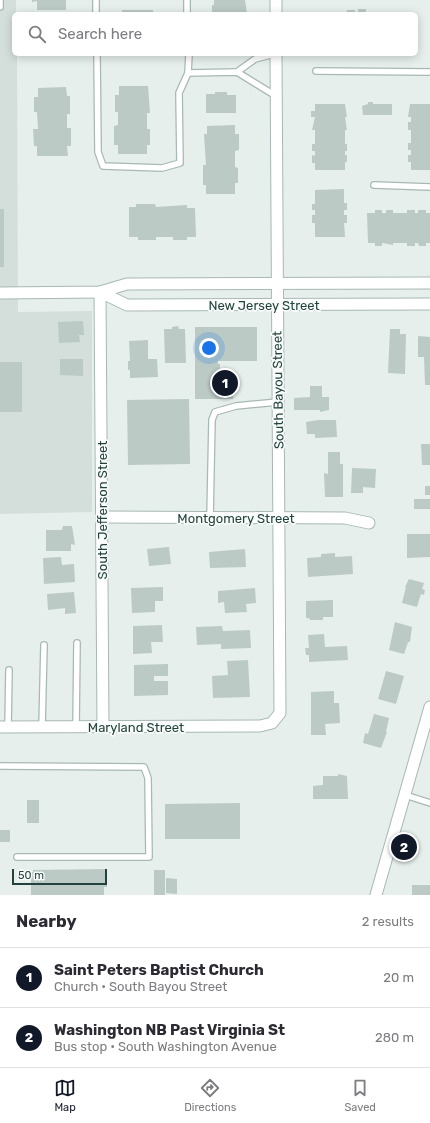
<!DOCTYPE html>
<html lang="en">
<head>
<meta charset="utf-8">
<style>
	body { margin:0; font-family:Rubik,sans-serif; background:#f2f2f3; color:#2b2b33 }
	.scale { position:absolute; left:12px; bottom:10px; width:95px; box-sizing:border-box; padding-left:4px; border:2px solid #24423d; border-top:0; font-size:11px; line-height:14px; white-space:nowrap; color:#24423d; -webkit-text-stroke:3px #f7fbf9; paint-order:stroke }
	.you { position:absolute; left:209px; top:348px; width:14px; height:14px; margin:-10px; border:3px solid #fff; border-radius:50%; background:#1a73e8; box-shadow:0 0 0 6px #1a73e833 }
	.badge { display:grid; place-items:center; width:26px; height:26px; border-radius:50%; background:#111827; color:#fff; font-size:13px; font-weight:700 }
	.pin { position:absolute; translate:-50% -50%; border:2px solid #fff; box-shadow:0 1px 4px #0006 }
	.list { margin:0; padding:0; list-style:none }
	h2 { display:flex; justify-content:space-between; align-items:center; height:52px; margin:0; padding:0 16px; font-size:17px }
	h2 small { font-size:13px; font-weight:400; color:#7c7c81 }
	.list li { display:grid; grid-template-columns:26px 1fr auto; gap:12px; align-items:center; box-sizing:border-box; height:60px; padding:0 16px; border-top:1px solid #e1e1e2 }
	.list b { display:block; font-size:15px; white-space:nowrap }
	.list p { margin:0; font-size:13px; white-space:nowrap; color:#7c7c81 }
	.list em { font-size:13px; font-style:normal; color:#7c7c81 }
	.icon { flex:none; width:22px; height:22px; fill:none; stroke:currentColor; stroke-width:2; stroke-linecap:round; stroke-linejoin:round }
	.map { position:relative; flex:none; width:430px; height:895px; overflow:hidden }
	.search { position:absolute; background:#fff; box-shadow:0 2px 10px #0003; left:12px; right:12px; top:12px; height:44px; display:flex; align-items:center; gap:10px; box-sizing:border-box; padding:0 14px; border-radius:6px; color:#7c7c81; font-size:15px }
	.sheet { height:172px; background:#fff }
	nav { display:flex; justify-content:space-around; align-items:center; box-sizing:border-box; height:56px; border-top:1px solid #e1e1e2; background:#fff; font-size:11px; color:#7c7c81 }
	nav a { display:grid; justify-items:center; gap:2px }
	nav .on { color:#111827 }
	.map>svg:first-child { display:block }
</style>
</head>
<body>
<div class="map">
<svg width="430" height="895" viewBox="0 0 430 895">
	<rect width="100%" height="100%" fill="#e6efec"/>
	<polygon fill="#d4dfdb" points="0,0 16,0 16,14 14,14 14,54 17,54 18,312 92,311 92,512 0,514"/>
	<g fill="#bbcac5">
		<polygon points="32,0 66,0 66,10 37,10 37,1 32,2"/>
		<polygon points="214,0 245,0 247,14 212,14 212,5 214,5"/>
		<polygon points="358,9 366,9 366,12 373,12 373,14 341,14 341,12 347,12 347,10 355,10 355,12 358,12"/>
		<rect x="122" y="10" width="31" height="4"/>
		<polygon points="119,86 148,86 150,113 147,113 147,129 150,129 150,145 147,145 147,154 118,154 118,145 114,145 114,126 118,125 118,112 115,112 115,95 119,95"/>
		<polygon points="66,87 67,96 70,96 70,114 67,114 67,128 71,128 71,146 67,146 68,156 37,156 37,146 34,146 33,129 38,129 37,112 34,112 34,97 38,97 38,88"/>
		<polygon points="215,92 227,92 227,95 236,95 236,113 206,113 206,94 215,94"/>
		<polygon points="368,102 373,102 373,104 392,104 392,115 363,115 362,106 368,104"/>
		<polygon points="315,104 345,104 347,117 345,117 347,130 345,130 345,144 347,144 347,151 345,151 345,155 347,155 347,162 345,162 345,170 315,170 315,163 312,163 312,155 315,156 315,151 312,151 312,144 315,144 315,130 312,130 315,117 311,117 311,111 315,111"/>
		<polygon points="410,104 430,104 430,170 411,170 411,162 408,162 408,155 411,155 411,150 408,150 408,143 411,143 411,130 408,130 408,122 411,122 411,117 408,117"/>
		<polygon points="235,125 235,134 239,134 239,150 235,151 235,167 238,168 238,183 235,183 235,194 206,194 206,185 203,185 203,165 206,165 204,134 207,134 207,126"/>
		<polygon points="344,189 344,203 347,203 347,210 344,210 344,215 347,215 347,223 344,223 345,237 315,237 315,223 312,223 312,215 315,215 315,210 312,210 312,204 315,204 315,190"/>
		<polygon points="136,204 155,204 156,207 187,205 187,208 195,208 196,237 187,237 187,240 173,240 173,237 156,237 156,240 138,240 138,237 129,237 129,207 136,207"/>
		<rect x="0" y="209" width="4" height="58"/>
		<polygon points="375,210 382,210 382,213 386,213 386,210 393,210 393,213 407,213 407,210 415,210 415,213 418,213 418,210 426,210 426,213 430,213 430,243 426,243 426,246 419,246 418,243 415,243 415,246 407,246 407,243 393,243 393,245 382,243 382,246 375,246 375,243 368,243 367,213 375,213"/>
		<polygon points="83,321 84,335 79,335 80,342 59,343 58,322"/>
		<polygon points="178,326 179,329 185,329 186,363 165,363 164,329 172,329 172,327"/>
		<polygon points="195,327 257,327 257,361 218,361 218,364 220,364 220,371 217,371 217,375 233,375 233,399 195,399"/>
		<polygon points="390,329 400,329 400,334 406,334 405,374 388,373"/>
		<polygon points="418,336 430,337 430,385 425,385 424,357 418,357"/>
		<polygon points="148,340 148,359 157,359 158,377 130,378 130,370 128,370 128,361 130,361 129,341"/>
		<polygon points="60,359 83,359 83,376 60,375"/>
		<rect x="0" y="362" width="22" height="50"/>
		<polygon points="310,386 322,386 322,397 329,397 329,410 320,412 320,410 294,410 294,398 310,397"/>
		<polygon points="189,399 190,464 128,465 127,400"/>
		<polygon points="318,420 336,420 337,437 315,438 315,434 307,434 306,422"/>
		<polygon points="421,444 430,444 430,465 422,465"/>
		<polygon points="328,452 340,452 340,464 343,464 343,497 325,497 324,473 328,474"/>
		<polygon points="352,468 376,469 375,488 363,487 363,493 351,493"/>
		<rect x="425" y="486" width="5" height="9"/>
		<rect x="414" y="499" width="16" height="10"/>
		<polygon points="63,526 72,526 75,545 71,544 71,551 46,551 46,530 62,530"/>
		<polygon points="407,534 430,534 430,557 407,558"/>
		<polygon points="169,547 171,564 149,566 147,549"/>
		<polygon points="245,549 246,567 210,568 209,552"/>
		<polygon points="335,553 335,557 352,556 353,574 308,577 307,558 321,557 321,554"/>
		<polygon points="61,557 62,565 74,564 75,582 44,584 43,558"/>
		<polygon points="409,579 424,583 422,589 425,590 424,595 421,594 417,607 402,603 406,587 405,587"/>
		<polygon points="163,587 163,601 155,601 155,612 132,613 131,588"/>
		<polygon points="255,588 256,603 246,604 247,612 225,613 224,602 218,603 218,591"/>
		<polygon points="74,592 76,613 65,614 65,608 48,610 47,594"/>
		<polygon points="333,600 333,617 323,617 323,620 310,620 309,618 306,618 306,601"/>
		<polygon points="395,622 412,627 410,642 408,642 404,654 389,650"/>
		<polygon points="162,625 163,642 151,642 152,653 133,654 133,626"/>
		<polygon points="222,626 223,631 250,630 251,648 221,649 221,644 197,645 196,627"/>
		<polygon points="324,634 325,647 347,646 348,660 309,662 309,655 306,655 305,648 309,648 308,635"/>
		<polygon points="248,660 250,697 213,698 212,676 228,675 227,661"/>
		<polygon points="168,664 168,676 154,676 154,681 168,681 168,695 134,696 134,665"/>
		<polygon points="386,671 404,676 396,704 378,699"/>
		<polygon points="334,691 334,703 339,703 340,723 325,724 326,735 311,735 311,692"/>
		<polygon points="374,714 389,718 386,732 387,732 381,748 363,743 365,733 368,734"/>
		<polygon points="338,774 347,776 348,799 313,799 313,786 323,785 323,776 338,776"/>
		<rect x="27" y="800" width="12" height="23"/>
		<polygon points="240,803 240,839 165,839 165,804"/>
		<rect x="0" y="830" width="10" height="12"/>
		<polygon points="107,869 107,887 104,887 104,895 31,895 31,872 33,872 33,870"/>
		<rect x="154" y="870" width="11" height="25"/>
		<polygon points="166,878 177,879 177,894 166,893"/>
		<rect x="412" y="885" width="18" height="10"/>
	</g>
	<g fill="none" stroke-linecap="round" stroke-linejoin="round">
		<g stroke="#a8b8b4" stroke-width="8">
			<g id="lane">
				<polyline points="96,0 96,14"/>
				<polyline points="187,0 187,14"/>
				<polyline points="0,7 0,0"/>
				<polyline points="97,54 98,152 103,166 162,168 180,163 179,93 188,73 189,54"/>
				<polyline points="316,71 430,72"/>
				<polyline points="237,72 255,59 274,54"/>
				<polyline points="188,73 237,72 276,96"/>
				<polyline points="374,185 430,187"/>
				<polyline points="210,518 212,420 215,412 236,406 278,402"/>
				<polyline points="8,727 9,670"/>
				<polyline points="42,727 44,645"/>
				<polyline points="76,727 77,643"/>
				<polyline points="0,766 144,767 148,778 149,857 17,857"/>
				<polyline points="405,795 430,803"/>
			</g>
		</g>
		<g stroke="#a8b8b4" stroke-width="13">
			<g id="street">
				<polyline points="276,0 276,14"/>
				<polyline points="100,292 103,727"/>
				<polyline points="100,292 127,305 430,304"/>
				<polyline points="0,293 100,292 127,284 430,283"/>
				<polyline points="103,517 345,518 369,523"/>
				<polyline points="0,727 260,726 272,723 280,713 276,54"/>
				<polyline points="376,895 430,707"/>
			</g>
		</g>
		<use href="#lane" stroke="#fff" stroke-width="5.5"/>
		<use href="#street" stroke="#fff" stroke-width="11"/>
	</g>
	<g text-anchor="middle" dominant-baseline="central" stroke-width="3.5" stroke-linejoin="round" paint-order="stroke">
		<g font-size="13" fill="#24423d" stroke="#f7fbf9">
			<text x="264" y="305">New Jersey Street</text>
			<text transform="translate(278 390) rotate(-91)">South Bayou Street</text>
			<text transform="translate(102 510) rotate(-90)">South Jefferson Street</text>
			<text x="236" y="518">Montgomery Street</text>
			<text x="136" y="727">Maryland Street</text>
		</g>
	</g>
</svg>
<div class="scale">50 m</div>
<div class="you"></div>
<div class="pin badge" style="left:225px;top:383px">1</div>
<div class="pin badge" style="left:404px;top:847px">2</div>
<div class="search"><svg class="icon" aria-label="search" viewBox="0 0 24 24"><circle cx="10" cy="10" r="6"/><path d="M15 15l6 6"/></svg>Search here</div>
</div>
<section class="sheet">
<h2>Nearby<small>2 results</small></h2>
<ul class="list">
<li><span class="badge">1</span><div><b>Saint Peters Baptist Church</b><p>Church · South Bayou Street</p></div><em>20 m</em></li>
<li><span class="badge">2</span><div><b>Washington NB Past Virginia St</b><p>Bus stop · South Washington Avenue</p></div><em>280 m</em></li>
</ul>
</section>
<nav>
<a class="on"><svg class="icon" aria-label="map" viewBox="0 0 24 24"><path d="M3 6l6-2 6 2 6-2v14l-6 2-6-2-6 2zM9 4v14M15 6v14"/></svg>Map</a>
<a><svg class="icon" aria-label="directions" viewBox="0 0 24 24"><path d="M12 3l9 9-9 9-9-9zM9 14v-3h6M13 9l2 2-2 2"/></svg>Directions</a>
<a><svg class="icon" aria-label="saved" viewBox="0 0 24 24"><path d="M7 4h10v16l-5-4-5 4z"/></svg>Saved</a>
</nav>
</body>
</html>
